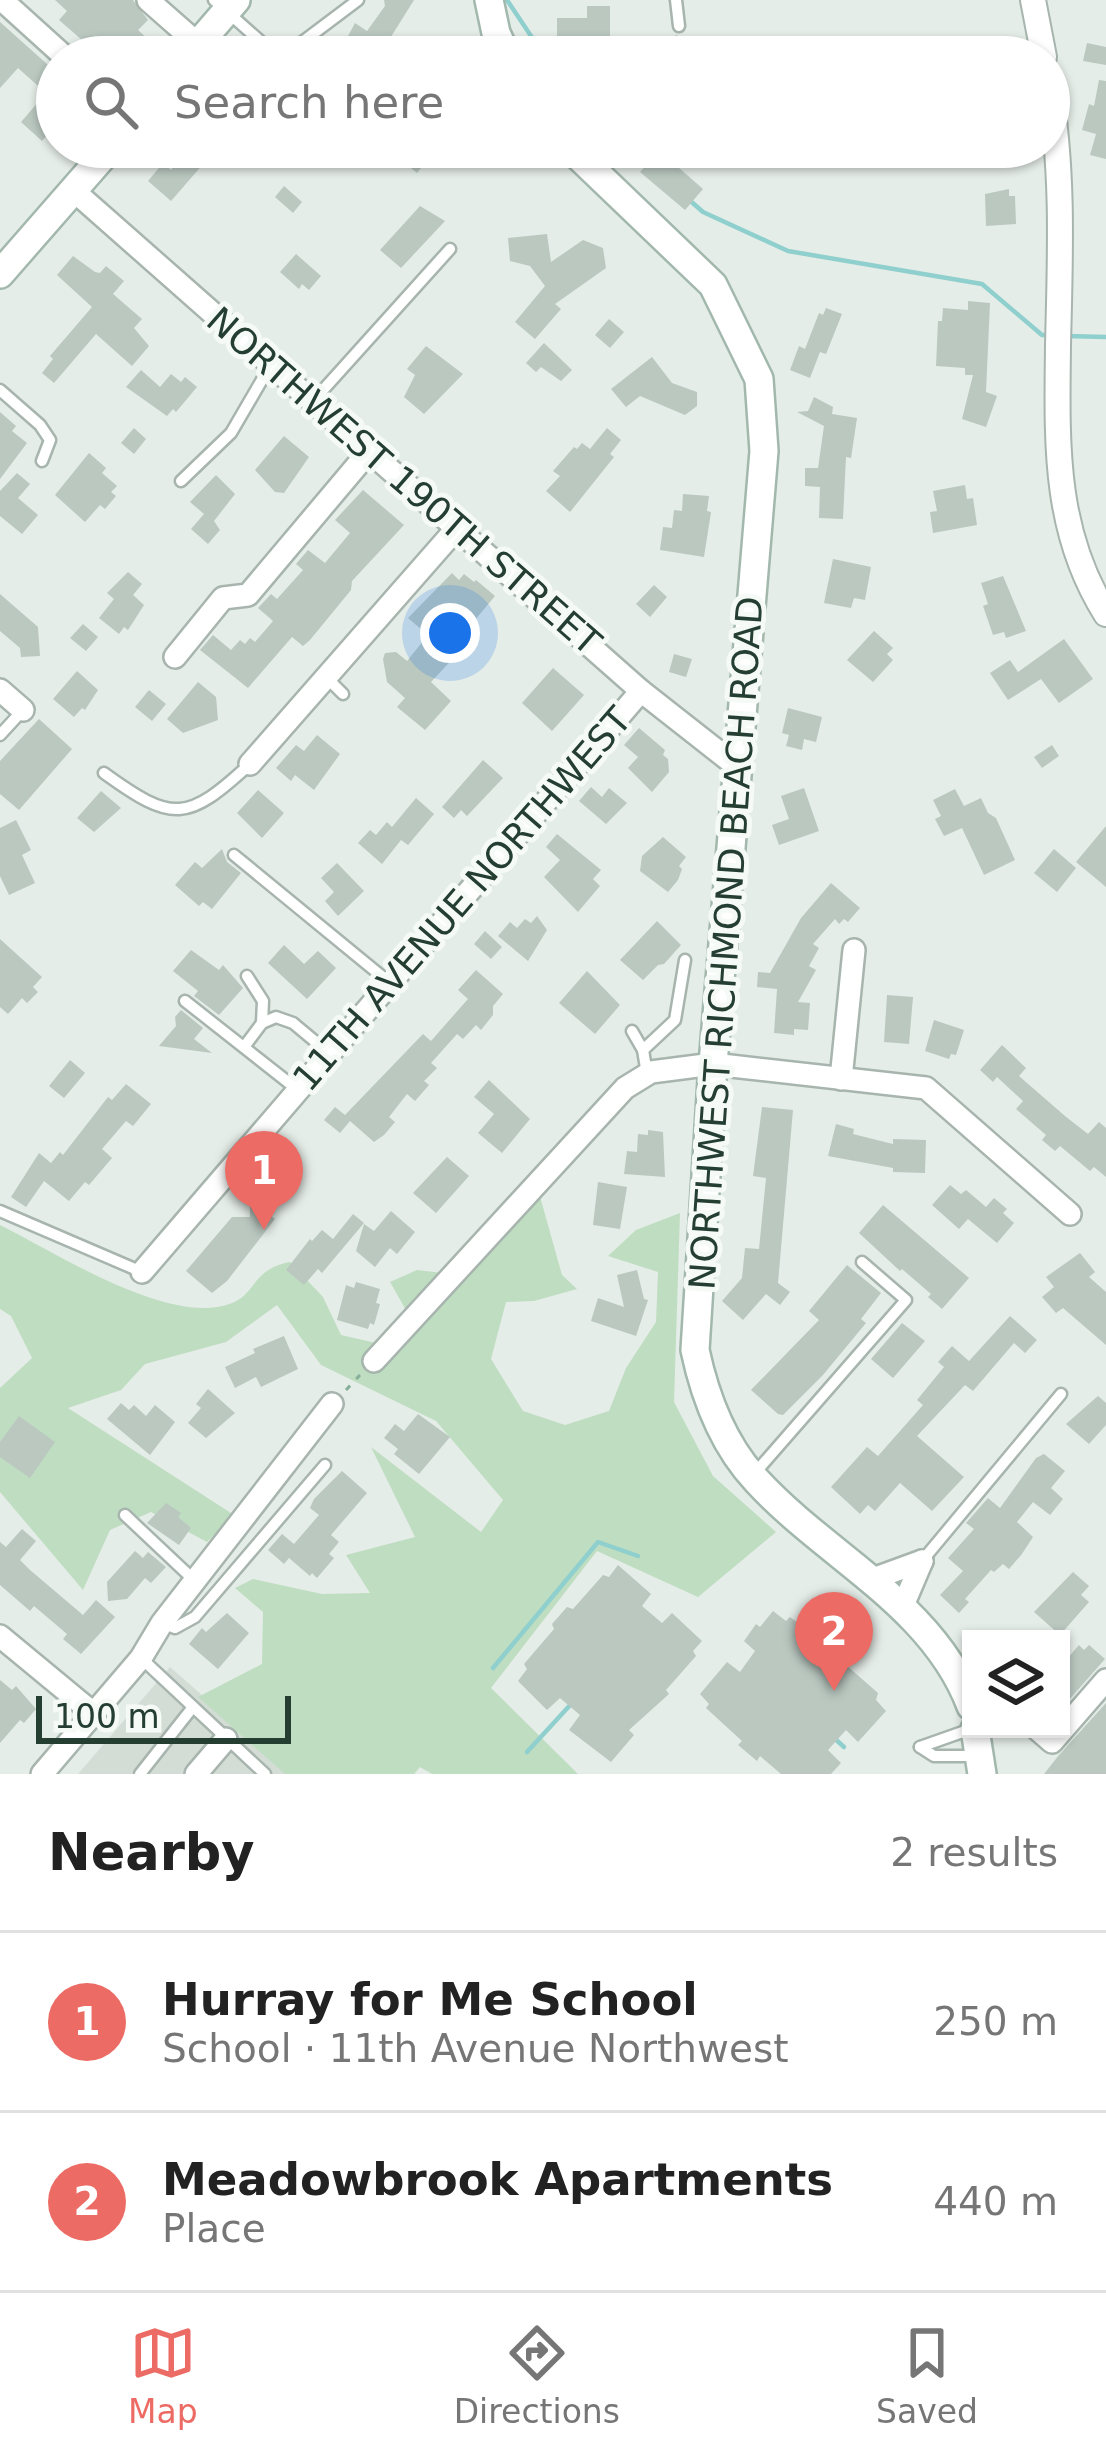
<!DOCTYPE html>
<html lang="en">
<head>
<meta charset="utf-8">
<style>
	body { margin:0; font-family:"DejaVu Sans",sans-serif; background:#f6f6f6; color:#222 }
	.controls { position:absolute; right:36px; bottom:36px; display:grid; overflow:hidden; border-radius:0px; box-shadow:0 3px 9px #0004 }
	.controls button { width:108px; height:108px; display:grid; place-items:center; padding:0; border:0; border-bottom:3px solid #e0e0e0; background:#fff; color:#222; font:60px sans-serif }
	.scale { position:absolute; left:36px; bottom:30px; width:255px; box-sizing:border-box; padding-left:12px; border:6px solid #243e32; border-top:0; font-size:33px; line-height:42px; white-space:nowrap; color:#243e32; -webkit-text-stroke:9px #f5faf6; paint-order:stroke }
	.you { position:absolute; left:450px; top:633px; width:42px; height:42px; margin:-30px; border:9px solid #fff; border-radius:50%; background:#1a73e8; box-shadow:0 0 0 18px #1a73e833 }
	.badge { display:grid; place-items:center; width:78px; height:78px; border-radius:50%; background:#ec6b64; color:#fff; font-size:39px; font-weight:700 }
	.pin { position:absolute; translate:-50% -99px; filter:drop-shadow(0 3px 6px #0008) }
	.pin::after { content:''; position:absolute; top:63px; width:42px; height:36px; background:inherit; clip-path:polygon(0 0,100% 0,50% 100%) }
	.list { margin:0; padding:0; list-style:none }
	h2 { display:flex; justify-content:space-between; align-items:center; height:156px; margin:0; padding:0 48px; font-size:51px }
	h2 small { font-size:39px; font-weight:400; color:#767676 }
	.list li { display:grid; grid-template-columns:78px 1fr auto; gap:36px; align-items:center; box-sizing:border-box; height:180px; padding:0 48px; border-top:3px solid #e0e0e0 }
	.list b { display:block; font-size:45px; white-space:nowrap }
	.list p { margin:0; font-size:39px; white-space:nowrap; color:#767676 }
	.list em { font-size:39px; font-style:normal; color:#767676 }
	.icon { flex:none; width:66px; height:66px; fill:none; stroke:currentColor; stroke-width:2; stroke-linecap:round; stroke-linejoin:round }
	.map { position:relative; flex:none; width:1106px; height:1774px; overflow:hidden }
	.search { position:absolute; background:#fff; box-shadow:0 3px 9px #0004; left:36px; right:36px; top:36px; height:132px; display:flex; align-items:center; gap:30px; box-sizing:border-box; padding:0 42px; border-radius:66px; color:#767676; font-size:45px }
	.sheet { height:516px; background:#fff }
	nav { display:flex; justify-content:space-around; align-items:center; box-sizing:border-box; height:168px; border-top:3px solid #e0e0e0; background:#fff; font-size:33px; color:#767676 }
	nav a { display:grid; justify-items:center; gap:6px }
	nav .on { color:#ec6b64 }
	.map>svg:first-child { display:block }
</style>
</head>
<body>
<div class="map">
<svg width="1106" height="1774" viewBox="0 0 1106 1774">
	<rect width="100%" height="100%" fill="#e5ede8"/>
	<polygon fill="#d3ddd6" points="170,1667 292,1774 78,1774"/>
	<path fill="#bfddc1" d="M539 1193 562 1275 577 1289 534 1301 506 1302 491 1359 523 1411 565 1425 609 1411 626 1368 656 1322 658 1272 608 1256 636 1230 680 1213 674 1402 713 1476 776 1532 698 1597 597 1551 491 1688 578 1774H432L420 1767 414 1774H285L198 1697 262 1664 263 1612 235 1588 253 1579 322 1594 370 1593 346 1555 415 1537 371 1447 481 1532 503 1500 436 1421 321 1365 277 1305 226 1342 145 1364 121 1390 68 1408 234 1515 207 1542 151 1512 110 1530 83 1590 0 1492V1388L32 1358 11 1316 0 1309V1225C55 1252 171 1328 232 1303 257 1293 252 1269 290 1262L323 1297 341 1335 398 1348 415 1326 390 1282 417 1270 460 1275Z"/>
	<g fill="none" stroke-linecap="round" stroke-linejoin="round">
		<g stroke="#8fcfcd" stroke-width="4.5">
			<polyline points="507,0 545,57"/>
			<polyline points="629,147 652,167"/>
			<polyline points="687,198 703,212 788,251 982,284 1042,335 1049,335"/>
			<polyline points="1066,336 1106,337"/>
			<polyline points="493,1668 598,1542 638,1556"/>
			<polyline points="833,1737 844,1747"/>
			<polyline points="527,1752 572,1703"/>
		</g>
	</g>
	<g fill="#bac8c0">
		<polygon points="55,0 133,0 148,20 138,30 150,41 136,57 118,57 97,38 90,47 59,20 67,11"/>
		<polygon points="384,0 414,0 384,48 396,57 337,57 355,23 367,31 385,6"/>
		<polygon points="587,6 610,6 610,43 557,42 557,18 587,18"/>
		<polygon points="0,22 57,73 57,124 42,141 21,122 46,93 18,68 0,88"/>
		<polygon points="677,35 688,57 629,57 653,45"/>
		<polygon points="889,36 941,43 939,57 885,57"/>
		<polygon points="1087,43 1106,47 1106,65 1083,61"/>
		<polygon points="1099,80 1106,81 1106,159 1090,155 1096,134 1082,130 1089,104 1094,106"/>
		<polygon points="190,147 218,147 171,201 148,181 163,163 171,170"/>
		<polygon points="400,147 438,147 417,173 395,155"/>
		<polygon points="906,147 952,147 955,165 910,166"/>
		<polygon points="662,148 670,156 670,162 680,163 678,167 703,189 685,210 640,172"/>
		<polygon points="284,186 302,202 293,213 275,197"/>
		<polygon points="1009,189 1009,196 1015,196 1016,224 986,226 985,194"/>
		<polygon points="420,206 445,221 401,268 380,250"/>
		<polygon points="547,234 551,262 583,240 603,248 606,268 555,304 561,309 535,339 515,322 545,286 530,266 510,261 508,238"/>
		<polygon points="296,254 321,276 309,290 302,284 299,289 280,272"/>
		<polygon points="73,256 95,272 100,273 106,266 124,281 113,294 142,319 134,328 149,346 132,366 96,334 54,383 42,373 53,359 50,356 92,307 57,275"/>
		<polygon points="968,301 990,303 986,392 997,396 986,427 962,419 973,375 965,375 965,368 936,366 938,321 942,321 943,308 968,310"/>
		<polygon points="826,308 842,314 826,354 820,352 810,378 790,370 799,346 805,349 819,313 823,315"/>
		<polygon points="609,319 624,332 610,348 595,335"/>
		<polygon points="544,343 572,370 561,381 541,367 536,372 526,363"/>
		<polygon points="426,346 463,374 424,414 404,397 415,375 407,369"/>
		<polygon points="652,357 672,383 697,392 697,406 685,415 640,396 626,407 611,389"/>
		<polygon points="141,370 160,387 171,374 181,382 185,377 197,387 176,412 173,409 167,416 126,387"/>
		<polygon points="814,397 833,407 832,414 857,418 851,458 846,457 843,519 819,518 820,487 805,486 805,468 818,468 824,426 797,412 808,411"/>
		<polygon points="0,412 16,426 12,431 27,443 0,479"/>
		<polygon points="134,428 146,439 134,454 121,443"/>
		<polygon points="607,428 621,440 610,454 614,457 570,512 546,491 560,476 553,471 574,447 577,449 582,443 590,449"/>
		<polygon points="284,436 309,457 284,493 275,492 255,470"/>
		<polygon points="89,453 106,468 102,473 117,486 111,492 116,496 105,509 100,505 85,522 55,495"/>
		<polygon points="17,473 30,484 18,498 38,515 22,534 0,516 0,491"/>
		<polygon points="216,475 235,494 214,521 220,530 208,544 191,529 204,514 190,502"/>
		<polygon points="965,485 967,499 973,498 977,525 933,533 930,512 937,511 933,491"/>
		<polygon points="363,490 404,525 352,581 351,590 310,640 303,646 292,637 248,688 200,650 213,635 231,650 240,640 245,644 250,638 255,642 273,621 258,608 271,594 277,599 303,570 296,564 308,550 325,563 350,533 335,520"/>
		<polygon points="683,494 709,496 707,511 711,512 704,557 660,550 663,527 672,528 674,510 682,511"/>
		<polygon points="833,559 871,567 865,600 854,598 851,608 824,603"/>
		<polygon points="128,572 142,584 133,595 144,605 128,630 124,627 119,634 99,618 114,599 107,593"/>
		<polygon points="452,573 459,580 464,574 474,582 476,580 495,596 454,645 461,650 431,682 451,701 425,730 397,707 405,698 387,682 383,659 385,653 396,652 407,661 428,635 408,618"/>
		<polygon points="1003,576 1026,631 1006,638 1004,632 993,635 983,606 988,604 981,583"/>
		<polygon points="654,585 667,597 650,617 636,604"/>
		<polygon points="0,594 38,627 40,656 21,657 20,648 0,631"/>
		<polygon points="83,624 98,637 86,651 70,638"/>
		<polygon points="874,631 893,648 887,654 893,660 873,682 847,660"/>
		<polygon points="1064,639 1093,679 1059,703 1041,679 1008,700 990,673 1010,660 1018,672"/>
		<polygon points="674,654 692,659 686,677 669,672"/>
		<polygon points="553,668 584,695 552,731 522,703"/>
		<polygon points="77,671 98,690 85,710 82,708 74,717 53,699"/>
		<polygon points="198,682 216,697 218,720 183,733 167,719"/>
		<polygon points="149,690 166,704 152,721 135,707"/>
		<polygon points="788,708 822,717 816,742 804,739 802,750 786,746 789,735 782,733"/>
		<polygon points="39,719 72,749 19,810 0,794 0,761"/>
		<polygon points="639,728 665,750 663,755 668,759 669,772 652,792 628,768 638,757 624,745"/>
		<polygon points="317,735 340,754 314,790 295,775 291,781 276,768 296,745 304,751"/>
		<polygon points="1052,745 1059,756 1042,768 1034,757"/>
		<polygon points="483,760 503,778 467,816 461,810 454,818 442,807"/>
		<polygon points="591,787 602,797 609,788 627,803 606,824 579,801"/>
		<polygon points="804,788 819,831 779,845 772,825 789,819 781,796"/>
		<polygon points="955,789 964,806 981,798 988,813 996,818 1015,860 984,875 962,828 944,836 935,819 941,816 933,800"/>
		<polygon points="258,790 284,813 262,838 237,813"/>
		<polygon points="101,791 121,808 94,832 77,818"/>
		<polygon points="416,798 434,814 408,845 401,840 382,864 358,843 370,830 376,835 387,822 392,827"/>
		<polygon points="16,820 31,850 22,855 35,883 9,895 0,876 0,828"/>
		<polygon points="1106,826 1106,887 1076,862"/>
		<polygon points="557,834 601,870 593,879 600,886 578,912 544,877 560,860 546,847"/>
		<polygon points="663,837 686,857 679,866 682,869 678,880 668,892 640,871 642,856"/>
		<polygon points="222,849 227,862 241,873 212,909 203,902 199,906 175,885 195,862 202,868"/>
		<polygon points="1054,849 1076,868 1057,892 1034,873"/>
		<polygon points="337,863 364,891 338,916 325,901 334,892 321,878"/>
		<polygon points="831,883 860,908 848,922 844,919 839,924 835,919 813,944 819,948 809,966 816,970 798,1002 810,1003 808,1030 794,1029 794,1035 774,1033 777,989 757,987 758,972 770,973 801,918"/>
		<polygon points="537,916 547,930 528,961 498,936 510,922 517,928 525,919 531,923"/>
		<polygon points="657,921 681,945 664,964 658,965 643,980 620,960"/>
		<polygon points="485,931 502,947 491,959 474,944"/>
		<polygon points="0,939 42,977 33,987 38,992 27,1003 22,998 8,1014 0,1007"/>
		<polygon points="284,945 304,964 318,951 336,968 307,999 268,963"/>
		<polygon points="191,950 219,970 223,965 243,988 219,1015 194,996 198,991 173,971"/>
		<polygon points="476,970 503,994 493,1006 493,1015 481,1030 476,1025 463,1039 457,1034 431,1063 437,1068 424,1081 429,1085 415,1101 407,1094 389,1117 395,1122 384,1135 374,1142 350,1121 340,1133 324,1120 335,1107 345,1115 423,1034 431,1041 468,999 458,990"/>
		<polygon points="587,971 620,1005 595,1034 559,1003"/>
		<polygon points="887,995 913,997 909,1044 884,1042"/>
		<polygon points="181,1010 203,1028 194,1039 212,1053 159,1046 176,1026 175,1017"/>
		<polygon points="934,1020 964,1030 956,1055 951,1054 949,1059 925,1051"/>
		<polygon points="1002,1045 1026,1068 1019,1076 1065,1116 1088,1134 1099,1122 1106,1128 1106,1177 1094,1167 1090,1171 1060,1146 1055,1151 1042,1140 1046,1135 1016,1109 1023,1101 997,1077 993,1082 980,1070"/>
		<polygon points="70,1060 85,1073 64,1098 49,1086"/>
		<polygon points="489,1080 530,1119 502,1153 478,1133 494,1114 474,1097"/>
		<polygon points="126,1084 151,1104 133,1126 126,1121 102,1149 112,1158 89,1185 85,1182 69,1201 44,1181 26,1207 11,1197 39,1153 51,1163 60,1152 63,1155 108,1097 112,1100"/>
		<polygon points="762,1107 793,1110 778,1283 790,1292 780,1305 766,1294 743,1320 722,1301 742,1278 745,1248 759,1249 766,1178 753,1176"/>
		<polygon points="836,1124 854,1129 853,1134 893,1144 893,1139 926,1140 925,1173 893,1172 893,1168 828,1156"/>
		<polygon points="648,1130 663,1132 665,1177 624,1174 627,1151 637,1152 638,1134 648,1135"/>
		<polygon points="447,1157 469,1176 436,1213 413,1193"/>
		<polygon points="598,1182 627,1187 620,1229 593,1225"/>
		<polygon points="950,1185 961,1194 966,1190 986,1207 994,1198 1007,1209 1003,1213 1014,1223 997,1243 968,1219 959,1229 932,1205"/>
		<polygon points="250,1199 275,1219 227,1281 212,1293 186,1271 232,1217 250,1217"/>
		<polygon points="883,1205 969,1278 942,1309 928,1297 931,1294 902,1269 900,1271 859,1233"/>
		<polygon points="391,1211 415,1232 397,1254 390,1248 375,1267 356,1251 364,1224 374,1231"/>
		<polygon points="353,1214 364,1223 322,1273 318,1269 304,1285 286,1270 310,1239 312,1241 322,1230 333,1239"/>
		<polygon points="1080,1253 1095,1272 1089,1277 1106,1292 1106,1345 1063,1308 1056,1313 1042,1297 1054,1287 1046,1277"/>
		<polygon points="847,1265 881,1293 861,1319 866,1323 823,1375 783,1415 778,1414 751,1390 819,1320 809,1311"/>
		<polygon points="637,1270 644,1299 648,1300 636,1336 591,1321 598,1298 624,1307 617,1275"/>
		<polygon points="356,1282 380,1289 376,1303 380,1304 374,1325 370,1323 368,1329 337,1320 346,1285 354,1288"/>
		<polygon points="1010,1316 1037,1340 1025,1353 1014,1343 973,1391 965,1385 917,1436 964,1477 932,1511 900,1483 875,1511 868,1505 860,1514 831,1487 867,1447 878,1456 923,1405 917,1400 944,1367 938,1362 952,1346 969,1361"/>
		<polygon points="902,1323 925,1341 893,1378 871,1359"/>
		<polygon points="284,1336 298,1369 261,1387 256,1377 235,1388 225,1367 255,1353 253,1349"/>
		<polygon points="208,1389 235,1413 206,1438 188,1423 201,1408 196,1404"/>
		<polygon points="1098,1396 1106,1403 1106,1425 1089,1444 1066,1424"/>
		<polygon points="121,1403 129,1410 134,1405 146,1416 155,1405 175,1422 150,1455 107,1419"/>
		<polygon points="418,1414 450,1437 419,1474 394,1454 398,1449 384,1438 395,1424 404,1431"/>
		<polygon points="19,1416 55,1442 30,1478 0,1457 0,1442"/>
		<polygon points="1044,1454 1065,1471 1051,1488 1063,1499 1050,1515 1033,1502 1017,1522 1033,1537 1022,1554 1009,1569 1003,1564 994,1572 991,1570 965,1599 969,1602 959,1613 940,1595 963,1571 948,1558 974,1529 966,1523 988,1498 1000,1508 1036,1458"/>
		<polygon points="342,1471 367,1493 331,1535 339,1542 329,1554 334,1558 317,1578 312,1573 310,1576 289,1558 284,1564 268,1550 282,1534 294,1544 319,1515 310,1508 314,1499"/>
		<polygon points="166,1503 181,1513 178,1517 191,1528 179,1545 147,1523"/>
		<polygon points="22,1529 36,1541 20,1560 30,1570 83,1615 96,1600 115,1617 81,1654 63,1639 67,1634 34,1606 30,1611 0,1585 0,1542 6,1547"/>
		<polygon points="135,1551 143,1558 148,1552 166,1567 151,1583 145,1578 127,1599 108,1601 107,1582"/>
		<polygon points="618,1565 651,1594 642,1606 662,1623 672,1613 702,1641 693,1651 696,1656 666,1690 669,1694 629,1730 634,1735 611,1762 569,1730 580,1715 560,1698 547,1710 518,1681 527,1669 524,1664 554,1629 552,1624 567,1607 573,1609 603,1575 609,1577"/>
		<polygon points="1073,1572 1089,1586 1081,1595 1089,1602 1060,1635 1034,1612"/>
		<polygon points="773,1611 786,1621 790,1617 847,1659 846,1665 878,1693 876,1700 886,1711 858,1742 846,1730 828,1750 841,1763 831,1774 781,1774 760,1756 757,1761 738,1745 742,1741 706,1708 709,1704 700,1694 727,1662 740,1672 755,1651 744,1641 756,1624 760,1627"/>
		<polygon points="227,1613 249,1633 218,1669 189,1644 202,1628 206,1632"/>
		<polygon points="1079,1645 1084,1650 1089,1645 1105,1659 1061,1709 1061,1666"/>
		<polygon points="0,1680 12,1690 16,1686 36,1709 24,1723 20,1720 0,1743"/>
		<polygon points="1106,1703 1106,1774 1044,1774 1059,1755"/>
	</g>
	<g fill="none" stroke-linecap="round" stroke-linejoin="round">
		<g stroke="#a7b5ae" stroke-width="15">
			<g id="service">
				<polyline points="214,0 268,48 285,55 358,0"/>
				<polyline points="676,0 679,26"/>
				<polyline points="0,390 40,425 50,440 42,461"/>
				<polyline points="314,400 450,249"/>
				<polyline points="181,481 231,433 270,366"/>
				<polyline points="326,677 343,694"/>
				<polyline points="0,735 23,710"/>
				<path d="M104 773C173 823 187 822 250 764"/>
				<polyline points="234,855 390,983"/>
				<polyline points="247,976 263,1001 262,1023"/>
				<polyline points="185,1001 298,1090"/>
				<polyline points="632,1031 643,1050"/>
				<polyline points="244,1047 262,1023 276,1017 293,1023 329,1053"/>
				<polyline points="647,1074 643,1050 675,1020 685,960"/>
				<polyline points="0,1211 142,1272"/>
				<polyline points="755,1473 906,1300 862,1262"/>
				<polyline points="125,1515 195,1581"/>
				<polyline points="922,1561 1061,1394"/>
				<polyline points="162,1623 175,1628 195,1617 325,1465"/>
				<polyline points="141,1658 265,1774"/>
				<polyline points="920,1747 934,1756 975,1756"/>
				<polyline points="920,1747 971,1729"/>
				<polyline points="140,1774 193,1707"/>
			</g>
		</g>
		<g stroke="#a7b5ae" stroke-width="26">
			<g id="minor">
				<polyline points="2,0 65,57"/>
				<polyline points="148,0 198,44"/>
				<polyline points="73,190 641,691 739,768"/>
				<polyline points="175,657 223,598 248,595 371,449"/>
				<polyline points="0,690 23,710"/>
				<polyline points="250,764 457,528"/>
				<polyline points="841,1079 854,950"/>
				<polyline points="142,1272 641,691"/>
				<polyline points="374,1361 625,1088 651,1072 713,1064 926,1088 1070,1214"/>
				<polyline points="870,1580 922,1561"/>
				<polyline points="902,1608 922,1561"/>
				<polyline points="0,1636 93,1713"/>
				<polyline points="1037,1729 1052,1742 1106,1680"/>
				<polyline points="42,1774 141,1658 162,1623 332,1404"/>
				<polyline points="196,1774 226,1739"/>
			</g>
		</g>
		<g stroke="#a7b5ae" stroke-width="28">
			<g id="tertiary">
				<polyline points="1033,0 1044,57"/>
				<path d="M1049 86C1064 171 1060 259 1058 345 1057 441 1053 530 1106 614"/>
			</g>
		</g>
		<g stroke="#a3b8ad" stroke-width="32">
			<g id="secondary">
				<polyline points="489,0 496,33 507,57"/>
				<polyline points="187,57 236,0"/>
				<path d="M569 147 713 285 759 379 764 451 713 1064 695 1350C705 1397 723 1445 757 1481 827 1557 933 1605 971 1706"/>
				<polyline points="0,274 111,147"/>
				<polyline points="975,1729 982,1774"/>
			</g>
		</g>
		<polyline stroke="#86af9b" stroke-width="3" stroke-dasharray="6 9" stroke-linecap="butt" points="346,1390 360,1375"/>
		<use href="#service" stroke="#fff" stroke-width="10"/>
		<use href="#minor" stroke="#fff" stroke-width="21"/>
		<use href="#tertiary" stroke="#fff" stroke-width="24"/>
		<use href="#secondary" stroke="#fff" stroke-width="27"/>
	</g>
	<g text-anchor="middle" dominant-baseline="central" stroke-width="10" stroke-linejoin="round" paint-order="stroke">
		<g font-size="36" fill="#243e32" stroke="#f5faf6">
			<text transform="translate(404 481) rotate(41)">NORTHWEST 190TH STREET</text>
			<text transform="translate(462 899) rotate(-49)">11TH AVENUE NORTHWEST</text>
			<text transform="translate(726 943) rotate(-86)">NORTHWEST RICHMOND BEACH ROAD</text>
		</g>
	</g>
</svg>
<div class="controls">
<button><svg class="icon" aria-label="layers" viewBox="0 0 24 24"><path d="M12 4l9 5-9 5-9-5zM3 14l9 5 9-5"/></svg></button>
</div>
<div class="scale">100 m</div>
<div class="you"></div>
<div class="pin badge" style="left:264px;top:1230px">1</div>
<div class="pin badge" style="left:834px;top:1691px">2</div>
<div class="search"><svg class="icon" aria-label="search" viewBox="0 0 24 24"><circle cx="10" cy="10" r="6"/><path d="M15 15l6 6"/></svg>Search here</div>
</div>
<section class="sheet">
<h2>Nearby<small>2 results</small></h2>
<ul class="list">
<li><span class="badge">1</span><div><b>Hurray for Me School</b><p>School · 11th Avenue Northwest</p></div><em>250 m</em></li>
<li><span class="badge">2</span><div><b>Meadowbrook Apartments</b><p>Place</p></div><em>440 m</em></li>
</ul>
</section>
<nav>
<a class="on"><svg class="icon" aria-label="map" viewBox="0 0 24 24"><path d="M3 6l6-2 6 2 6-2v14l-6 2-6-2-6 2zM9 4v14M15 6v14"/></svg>Map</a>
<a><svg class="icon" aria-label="directions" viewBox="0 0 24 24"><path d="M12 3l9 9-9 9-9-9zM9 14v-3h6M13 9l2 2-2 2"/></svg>Directions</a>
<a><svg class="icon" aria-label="saved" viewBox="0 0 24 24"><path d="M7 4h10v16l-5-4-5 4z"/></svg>Saved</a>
</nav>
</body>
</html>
